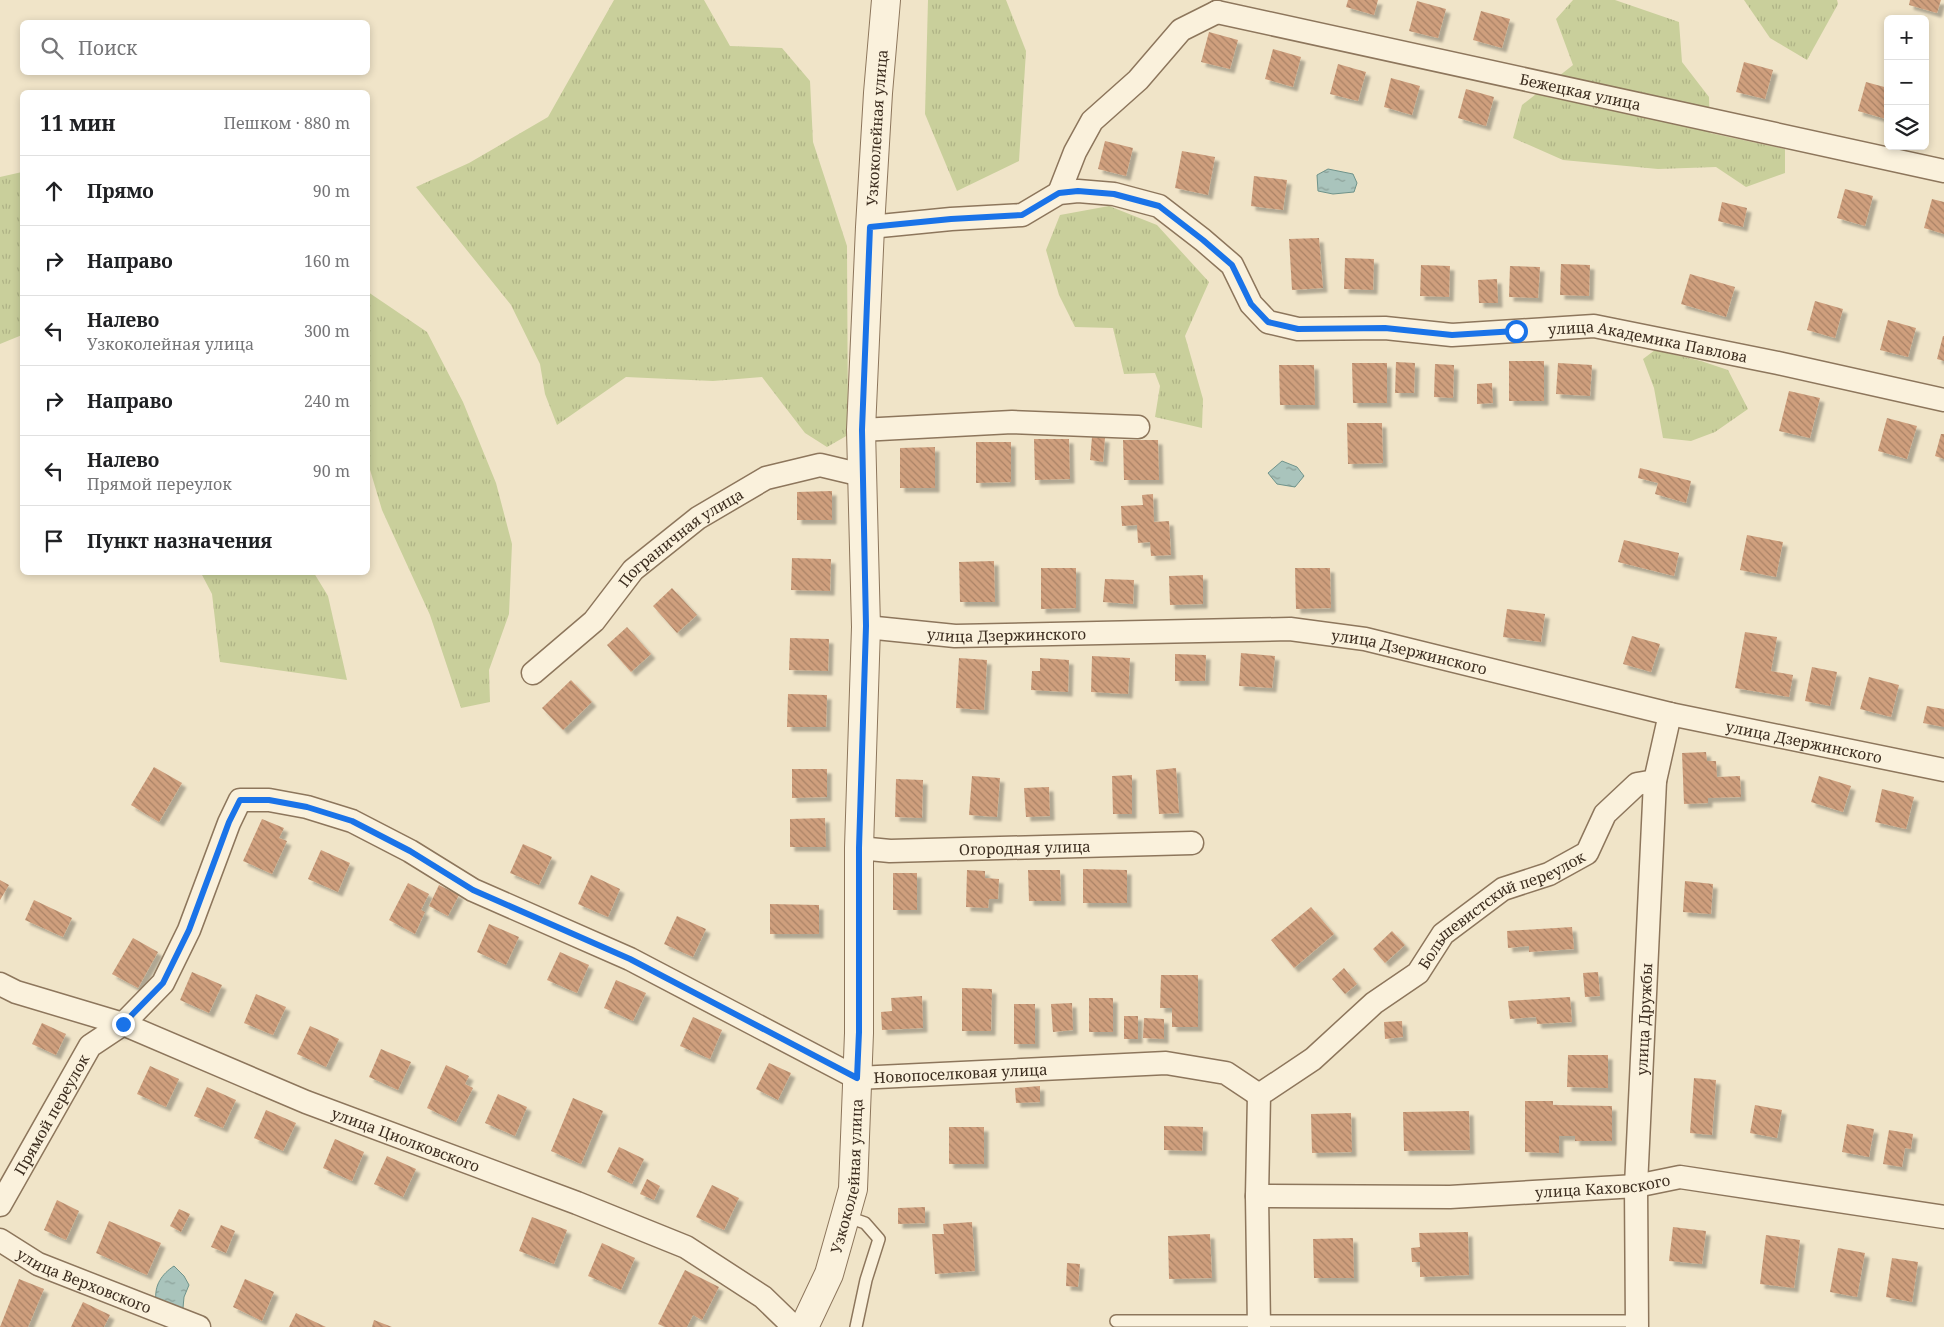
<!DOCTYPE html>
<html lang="ru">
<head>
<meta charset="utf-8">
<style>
	body { margin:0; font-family:"Noto Serif",serif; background:#f6f6f6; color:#202124 }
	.controls { position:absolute; right:15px; top:15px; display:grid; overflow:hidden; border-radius:8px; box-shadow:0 2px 8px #0003 }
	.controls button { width:45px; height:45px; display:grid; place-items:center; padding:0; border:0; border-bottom:1px solid #e0e0e0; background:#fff; color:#202124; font:25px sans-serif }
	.stop { position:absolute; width:15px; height:15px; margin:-11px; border:4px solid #1a73e8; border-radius:50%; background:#fff }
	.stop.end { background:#1a73e8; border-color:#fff; box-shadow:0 1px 5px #0008 }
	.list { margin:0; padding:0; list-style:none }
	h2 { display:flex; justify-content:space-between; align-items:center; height:65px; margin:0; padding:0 20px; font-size:21px }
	h2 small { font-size:16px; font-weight:400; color:#757577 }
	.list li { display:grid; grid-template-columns:32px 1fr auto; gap:15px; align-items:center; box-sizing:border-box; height:70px; padding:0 20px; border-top:1px solid #e0e0e0 }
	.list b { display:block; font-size:19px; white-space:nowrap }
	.list p { margin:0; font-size:16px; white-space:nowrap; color:#757577 }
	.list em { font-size:16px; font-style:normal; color:#757577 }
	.icon { flex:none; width:28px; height:28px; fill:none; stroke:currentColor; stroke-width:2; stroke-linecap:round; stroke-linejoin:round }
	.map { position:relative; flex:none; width:1944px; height:1327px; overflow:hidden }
	.search { position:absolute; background:#fff; box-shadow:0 2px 8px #0003; left:20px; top:20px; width:350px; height:55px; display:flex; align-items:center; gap:12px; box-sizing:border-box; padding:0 18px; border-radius:8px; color:#757577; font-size:19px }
	.panel { position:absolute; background:#fff; box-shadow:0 2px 8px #0003; left:20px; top:90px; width:350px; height:485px; border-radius:8px }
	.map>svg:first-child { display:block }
</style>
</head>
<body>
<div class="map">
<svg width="1944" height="1327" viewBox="0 0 1944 1327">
	<defs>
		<pattern id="grass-tufts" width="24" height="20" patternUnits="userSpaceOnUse" patternTransform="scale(1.25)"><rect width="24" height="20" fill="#c9cf9b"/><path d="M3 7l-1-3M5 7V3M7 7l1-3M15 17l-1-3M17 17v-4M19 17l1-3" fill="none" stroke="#aeb285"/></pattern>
		<pattern id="water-ripples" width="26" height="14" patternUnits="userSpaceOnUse" patternTransform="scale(1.25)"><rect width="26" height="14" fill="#a9c4bc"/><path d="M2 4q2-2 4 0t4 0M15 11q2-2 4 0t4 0" fill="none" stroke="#8ba098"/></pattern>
		<pattern id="building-back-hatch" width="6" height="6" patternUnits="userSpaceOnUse" patternTransform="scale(1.25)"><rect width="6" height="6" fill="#cf9f7d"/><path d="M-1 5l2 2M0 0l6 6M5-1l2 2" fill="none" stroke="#a98266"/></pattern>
		<filter id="shadow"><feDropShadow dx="4.5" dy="4.5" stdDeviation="1" flood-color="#0004"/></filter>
	</defs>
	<rect width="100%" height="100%" fill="#f0e4c8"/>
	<g fill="url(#grass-tufts)">
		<polygon points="614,0 704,0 730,46 782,48 810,81 813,142 847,246 848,435 827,447 805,433 762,377 713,381 626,377 557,425 545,394 540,364 511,305 416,187 469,163 548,117"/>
		<polygon points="928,0 1006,0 1026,51 1019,161 957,191 925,114"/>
		<polygon points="1573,0 1615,0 1679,22 1682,62 1709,97 1710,133 1785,149 1785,173 1746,187 1716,167 1658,169 1563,160 1513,138 1522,105 1573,65 1556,19"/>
		<polygon points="1744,0 1837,0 1838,4 1807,60 1770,38"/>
		<polygon points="22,172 22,335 0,344 0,177"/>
		<polygon points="1109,206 1157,225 1209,282 1185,336 1203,399 1202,428 1155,417 1160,386 1155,373 1124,374 1113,328 1075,327 1059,295 1046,250 1060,215"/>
		<polygon points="368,292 427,332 463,402 496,483 512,544 509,614 489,670 490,702 461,708 430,615 382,510 368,463"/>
		<polygon points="1655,350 1701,361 1728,370 1748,409 1715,432 1691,441 1663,438 1654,388 1643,359"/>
		<polygon points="201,573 314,573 328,596 347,680 220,662 212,594"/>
	</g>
	<g fill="url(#water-ripples)" stroke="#6f938a">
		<polygon points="1328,169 1353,174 1357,183 1354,192 1333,194 1318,191 1317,175"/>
		<polygon points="1282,461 1297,467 1304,476 1295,487 1277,484 1268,473"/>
		<path d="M174 1266 184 1276 189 1285 184 1297 183 1308 169 1306 156 1301C154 1285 162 1274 174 1266Z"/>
	</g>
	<g fill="url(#building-back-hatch)" filter="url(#shadow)">
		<polygon points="1348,0 1378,0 1374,15 1346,7"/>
		<polygon points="1910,0 1941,0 1937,13 1909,5"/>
		<polygon points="1417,1 1446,9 1438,38 1409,31"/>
		<polygon points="1481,11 1510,19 1502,48 1473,40"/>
		<polygon points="1209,32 1238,40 1230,69 1201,62"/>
		<polygon points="1273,49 1301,57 1293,87 1265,79"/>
		<polygon points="1744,62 1773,70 1765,99 1736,92"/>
		<polygon points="1338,64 1366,72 1358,101 1330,94"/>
		<polygon points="1391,78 1420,86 1412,115 1384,107"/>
		<polygon points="1866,82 1888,88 1888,112 1886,119 1858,111"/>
		<polygon points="1466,89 1494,97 1486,126 1458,118"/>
		<polygon points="1105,141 1133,148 1126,176 1098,169"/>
		<polygon points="1182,151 1215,157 1208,195 1175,188"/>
		<polygon points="1254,176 1287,180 1283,210 1251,206"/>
		<polygon points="1845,189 1873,196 1865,226 1837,218"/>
		<polygon points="1932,199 1944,202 1944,234 1924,228"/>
		<polygon points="1722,202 1747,208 1743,227 1718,221"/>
		<polygon points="1319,238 1323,288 1292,290 1289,239"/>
		<polygon points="1345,258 1374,259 1373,290 1344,289"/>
		<polygon points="1561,264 1590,265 1589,296 1560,295"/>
		<polygon points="1421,265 1450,266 1449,297 1420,296"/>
		<polygon points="1510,266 1540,267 1538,298 1509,297"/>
		<polygon points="1690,274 1735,287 1726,317 1681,304"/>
		<polygon points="1497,279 1498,303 1479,303 1478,280"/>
		<polygon points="1815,301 1843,309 1835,338 1807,330"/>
		<polygon points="1888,320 1916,328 1908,357 1880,350"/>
		<polygon points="1943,336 1944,336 1944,361 1937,359"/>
		<rect x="1509" y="361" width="35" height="40"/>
		<polygon points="1396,362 1415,363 1414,393 1395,393"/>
		<polygon points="1352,363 1387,363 1387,403 1353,403"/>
		<polygon points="1558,363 1592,365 1590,396 1556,394"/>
		<polygon points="1435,364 1454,365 1453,398 1434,397"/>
		<polygon points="1279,365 1314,365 1315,405 1280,405"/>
		<polygon points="1492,383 1493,403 1477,404 1477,384"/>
		<polygon points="1789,391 1820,398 1810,438 1779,431"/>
		<polygon points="1887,418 1917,426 1907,459 1878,451"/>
		<polygon points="1347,423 1382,423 1383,463 1348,464"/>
		<polygon points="1941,434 1944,434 1944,459 1935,456"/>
		<polygon points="1092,437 1105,438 1103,462 1090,460"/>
		<polygon points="1034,439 1069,439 1070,479 1035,480"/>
		<polygon points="1123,440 1158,440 1159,480 1124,480"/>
		<polygon points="976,442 1011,442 1011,482 976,483"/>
		<polygon points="935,447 935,488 900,488 900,448"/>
		<polygon points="1640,468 1691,481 1686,503 1655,494 1658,483 1638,478"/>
		<polygon points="832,491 832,520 797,520 797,492"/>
		<polygon points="1153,494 1154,522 1169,521 1171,555 1151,556 1150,542 1138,543 1137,525 1122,526 1121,506 1143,505 1142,495"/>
		<polygon points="1747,535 1783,542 1776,577 1740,570"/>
		<polygon points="1624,540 1679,553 1674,576 1618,562"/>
		<polygon points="792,558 831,559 830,591 791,590"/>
		<polygon points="994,561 995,602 960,602 959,562"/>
		<polygon points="1041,568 1076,568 1076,608 1041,609"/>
		<polygon points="1295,568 1330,568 1331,608 1296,609"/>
		<polygon points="1203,575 1203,604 1170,605 1169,576"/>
		<polygon points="1105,579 1134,580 1133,604 1103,602"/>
		<polygon points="672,588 697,615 677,633 653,606"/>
		<polygon points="1507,609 1545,614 1541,642 1503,637"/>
		<polygon points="627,627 651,654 631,672 607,645"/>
		<polygon points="1745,632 1777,637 1771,671 1793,675 1789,697 1735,688"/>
		<polygon points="1632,636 1660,644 1651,672 1623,664"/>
		<polygon points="790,638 829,639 828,671 789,670"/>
		<polygon points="1241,653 1275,656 1272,688 1239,686"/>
		<polygon points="1175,654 1206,655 1205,681 1175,681"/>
		<polygon points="1092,656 1130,658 1128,694 1091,692"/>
		<polygon points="959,658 987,660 984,710 956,708"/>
		<polygon points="1040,658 1069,660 1068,692 1031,690 1032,671 1040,671"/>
		<polygon points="1812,667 1837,672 1830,706 1805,701"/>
		<polygon points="1869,677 1899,685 1891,717 1860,709"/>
		<polygon points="571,680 592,702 563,730 542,708"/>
		<polygon points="788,694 827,695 826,727 787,727"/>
		<polygon points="1927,706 1944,709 1944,727 1923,723"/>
		<polygon points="1706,752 1707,761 1716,761 1717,777 1740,776 1741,797 1708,798 1708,803 1684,804 1682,753"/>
		<polygon points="154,767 182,783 159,822 131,805"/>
		<polygon points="1176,768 1179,813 1159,814 1156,770"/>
		<polygon points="792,769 827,769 827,797 792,798"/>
		<polygon points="1132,775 1132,814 1113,814 1112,776"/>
		<polygon points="972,776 1000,778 997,817 969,815"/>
		<polygon points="1819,776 1851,786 1843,812 1811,802"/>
		<polygon points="896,779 923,780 922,818 895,817"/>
		<polygon points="1049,787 1050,816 1026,817 1024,788"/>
		<polygon points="1882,789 1914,797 1906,829 1875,822"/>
		<polygon points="825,818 826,847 790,847 790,819"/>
		<polygon points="262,819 284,828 279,838 287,841 272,874 243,861"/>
		<polygon points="523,844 552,857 539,885 510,873"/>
		<polygon points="321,850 350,863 338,892 308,879"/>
		<polygon points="1083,869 1127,870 1127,903 1083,903"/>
		<polygon points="967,870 985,871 985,878 999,879 998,899 989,899 988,908 966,907"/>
		<polygon points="1028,870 1060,870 1061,901 1029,901"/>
		<rect x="893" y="873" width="24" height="37"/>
		<polygon points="591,875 620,889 608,917 578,904"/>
		<polygon points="0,880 9,885 0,900"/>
		<polygon points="1685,881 1713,884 1711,914 1683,912"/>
		<polygon points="408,883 429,894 421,910 425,912 415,934 389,920"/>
		<polygon points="439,885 459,895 448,916 429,906"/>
		<polygon points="34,900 72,918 63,937 25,920"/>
		<polygon points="770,904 819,905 819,934 770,934"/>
		<polygon points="1311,907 1334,934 1294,968 1271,940"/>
		<polygon points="677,916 706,929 693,957 664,944"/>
		<polygon points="489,924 519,937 506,965 477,952"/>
		<polygon points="1572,927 1574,949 1529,952 1529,946 1508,948 1507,931"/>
		<polygon points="1392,931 1405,945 1385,963 1373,949"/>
		<polygon points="133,938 158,952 138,988 112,974"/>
		<polygon points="560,952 589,965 577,993 547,980"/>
		<polygon points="1344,968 1357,984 1345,994 1332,979"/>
		<polygon points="192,972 222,985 209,1013 180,1000"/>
		<polygon points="1598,972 1600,996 1585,997 1583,973"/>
		<polygon points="1161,975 1198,975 1198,1027 1172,1027 1172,1008 1160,1008"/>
		<polygon points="616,980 646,993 633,1021 604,1008"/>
		<polygon points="962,988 992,989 991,1031 962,1031"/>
		<polygon points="256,994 286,1007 273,1035 244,1023"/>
		<polygon points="922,996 923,1028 882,1030 881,1012 892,1011 891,998"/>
		<polygon points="1570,997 1572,1022 1537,1024 1536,1017 1510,1019 1508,1001"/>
		<rect x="1089" y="998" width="24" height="34"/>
		<polygon points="1072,1003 1073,1030 1053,1032 1051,1004"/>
		<rect x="1014" y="1004" width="21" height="40"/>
		<rect x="1124" y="1016" width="14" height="23"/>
		<polygon points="693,1017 722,1030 710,1059 680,1046"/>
		<polygon points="1144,1018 1164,1019 1164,1039 1143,1038"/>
		<polygon points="1402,1021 1403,1037 1385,1039 1384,1022"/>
		<polygon points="42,1023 66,1034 56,1055 32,1044"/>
		<polygon points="310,1026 339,1039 326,1067 297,1054"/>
		<polygon points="381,1049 411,1062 398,1090 369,1077"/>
		<polygon points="1568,1055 1608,1055 1608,1088 1567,1087"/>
		<polygon points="769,1063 791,1073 778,1100 756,1089"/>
		<polygon points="446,1065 469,1076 465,1084 473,1088 456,1122 427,1108"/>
		<polygon points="150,1066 179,1079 166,1107 137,1094"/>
		<polygon points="1694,1078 1716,1080 1712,1135 1690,1133"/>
		<polygon points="1040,1086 1040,1102 1016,1103 1015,1088"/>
		<polygon points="207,1087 236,1100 223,1128 194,1116"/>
		<polygon points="498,1094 527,1107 515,1136 485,1123"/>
		<polygon points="573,1098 603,1111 581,1164 551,1151"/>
		<polygon points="1525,1101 1553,1101 1553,1105 1612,1106 1612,1141 1575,1141 1575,1136 1559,1136 1559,1153 1525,1152"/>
		<polygon points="1755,1105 1782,1110 1777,1138 1750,1133"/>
		<polygon points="266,1110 296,1123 283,1151 254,1138"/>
		<polygon points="1469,1111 1470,1150 1404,1151 1403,1112"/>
		<polygon points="1351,1113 1352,1152 1312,1153 1311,1114"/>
		<polygon points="1847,1124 1874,1129 1869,1157 1842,1152"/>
		<polygon points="1164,1126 1203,1127 1202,1151 1164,1150"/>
		<rect x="949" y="1127" width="35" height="37"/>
		<polygon points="1889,1130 1913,1134 1911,1149 1905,1148 1902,1167 1883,1164"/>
		<polygon points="335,1139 364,1152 352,1181 323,1168"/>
		<polygon points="619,1147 644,1159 632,1184 607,1172"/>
		<polygon points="387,1156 416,1169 403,1197 374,1184"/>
		<polygon points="647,1179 660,1186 654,1200 640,1194"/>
		<polygon points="712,1185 739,1198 724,1230 696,1217"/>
		<polygon points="57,1200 79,1211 66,1240 44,1230"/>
		<polygon points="925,1207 925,1223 898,1224 898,1208"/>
		<polygon points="179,1209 190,1214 181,1232 170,1226"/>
		<polygon points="532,1217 567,1230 554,1264 519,1251"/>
		<polygon points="109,1221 161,1243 147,1275 96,1253"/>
		<polygon points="972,1222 975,1271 935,1274 932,1234 944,1234 943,1224"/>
		<polygon points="221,1225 235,1231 226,1253 211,1247"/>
		<polygon points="1673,1227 1706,1231 1702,1264 1669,1261"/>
		<polygon points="1468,1232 1469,1275 1420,1277 1420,1262 1412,1262 1411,1248 1420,1247 1419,1233"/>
		<polygon points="1210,1234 1212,1278 1169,1279 1168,1236"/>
		<polygon points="1766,1235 1800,1240 1794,1288 1760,1284"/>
		<polygon points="1353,1238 1354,1278 1314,1278 1313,1239"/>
		<polygon points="602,1243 635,1258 621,1290 588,1276"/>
		<polygon points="1838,1248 1865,1253 1857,1297 1830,1292"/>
		<polygon points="1892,1258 1918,1262 1912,1302 1886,1297"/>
		<polygon points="1067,1263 1080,1264 1078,1287 1066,1286"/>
		<polygon points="685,1270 719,1287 702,1320 693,1315 687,1327 665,1327 658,1324"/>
		<polygon points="19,1279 44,1289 28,1327 0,1327"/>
		<polygon points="245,1279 274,1292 262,1321 233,1307"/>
		<polygon points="83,1302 110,1315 104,1327 71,1327"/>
		<polygon points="296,1313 326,1327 289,1327"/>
		<polygon points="374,1320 392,1327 372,1327"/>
	</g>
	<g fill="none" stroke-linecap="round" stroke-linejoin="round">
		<g stroke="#8d765c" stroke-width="14">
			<g id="service">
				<polyline points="845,1216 865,1223 879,1239 866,1280 856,1327"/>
				<polyline points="1116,1321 1637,1321"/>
			</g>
		</g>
		<g stroke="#8d765c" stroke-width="25">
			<g id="minor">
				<path id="s1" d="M1217 12 1944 171"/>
				<polyline points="1059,193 1075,152 1092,121 1138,80 1181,30 1217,12"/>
				<path id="s2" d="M870 227 951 219 1022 215 1059 193 1078 191 1114 194 1159 206 1203 240 1232 265 1251 304 1268 322 1298 329 1385 328 1452 335 1594 326 1778 363 1944 400"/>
				<polyline points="861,430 1012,422 1138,427"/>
				<path id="s3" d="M866 627 955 636 1290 629 1365 639 1670 714 1944 770"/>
				<path id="s4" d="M533 673 594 621 633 570 698 518 766 478 820 465 862 475"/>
				<path id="s5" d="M859 848 890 851 1192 843"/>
				<path id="s6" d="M0 984 16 992 123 1024 306 1102 577 1203 686 1247 763 1297 794 1327"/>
				<path id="s7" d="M1257 1196 1450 1197 1636 1186 1680 1177 1944 1217"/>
				<path id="s8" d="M0 1205 90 1046 123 1024 163 983 189 930 229 823 240 800H269L307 807 352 821 410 851 473 890 630 959 857 1078 1166 1063 1226 1073 1259 1095"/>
				<path id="s9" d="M0 1240 38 1264 199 1327"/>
				<path id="s10" d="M1259 1327 1257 1196 1259 1095 1313 1059 1374 1003 1418 973 1443 934 1503 889 1549 874 1587 853 1605 814 1637 784 1655 781"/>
				<path id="s11" d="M1637 1327 1636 1186 1655 781 1670 714"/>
			</g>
		</g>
		<g stroke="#8d765c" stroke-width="30">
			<g id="tertiary">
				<path id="s12" d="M804 1327 829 1274 853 1189 859 1033V848L866 627 861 430 870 227 878 93 886 0"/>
			</g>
		</g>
		<use href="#service" stroke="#faf1dc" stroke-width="11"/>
		<use href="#minor" stroke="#faf1dc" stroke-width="22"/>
		<use href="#tertiary" stroke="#faf1dc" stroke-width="28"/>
	</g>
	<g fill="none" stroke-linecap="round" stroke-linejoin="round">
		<polyline stroke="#1a73e8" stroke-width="6" points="123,1024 163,983 189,930 229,822 240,800 269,800 307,807 352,821 410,851 473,890 630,959 857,1078 859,1032 859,848 866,626 862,430 870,227 951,219 1022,215 1059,193 1078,191 1114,194 1159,206 1203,240 1232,265 1251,304 1268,322 1298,329 1385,328 1452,335 1516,331"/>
	</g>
	<g text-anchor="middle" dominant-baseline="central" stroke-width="4" stroke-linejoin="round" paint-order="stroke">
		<g font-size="15" fill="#3d2e20" stroke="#f7eed8">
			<text stroke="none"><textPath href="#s1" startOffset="372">Бежецкая улица</textPath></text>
			<text stroke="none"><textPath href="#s12" startOffset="1209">Узкоколейная улица</textPath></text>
			<text stroke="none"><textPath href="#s2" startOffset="842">улица Академика Павлова</textPath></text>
			<text stroke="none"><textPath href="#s4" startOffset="202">Пограничная улица</textPath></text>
			<text stroke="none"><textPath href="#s3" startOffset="141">улица Дзержинского</textPath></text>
			<text stroke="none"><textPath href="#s3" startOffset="546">улица Дзержинского</textPath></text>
			<text stroke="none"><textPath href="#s3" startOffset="951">улица Дзержинского</textPath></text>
			<text stroke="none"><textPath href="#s5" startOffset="166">Огородная улица</textPath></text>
			<text stroke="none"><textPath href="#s10" startOffset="541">Большевистский переулок</textPath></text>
			<text stroke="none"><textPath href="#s11" startOffset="308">улица Дружбы</textPath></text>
			<text stroke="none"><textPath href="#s8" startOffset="1264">Новопоселковая улица</textPath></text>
			<text stroke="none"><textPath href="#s8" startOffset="104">Прямой переулок</textPath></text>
			<text stroke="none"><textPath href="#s6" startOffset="435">улица Циолковского</textPath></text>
			<text stroke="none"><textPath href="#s12" startOffset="159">Узкоколейная улица</textPath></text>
			<text stroke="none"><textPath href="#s7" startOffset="346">улица Каховского</textPath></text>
			<text stroke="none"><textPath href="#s9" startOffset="94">улица Верховского</textPath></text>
		</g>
	</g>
</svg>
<div class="controls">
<button>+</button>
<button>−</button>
<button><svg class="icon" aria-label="layers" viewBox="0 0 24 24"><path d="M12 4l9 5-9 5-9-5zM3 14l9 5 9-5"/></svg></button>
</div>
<div class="stop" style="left:1516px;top:331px"></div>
<div class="stop end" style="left:123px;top:1024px"></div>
<div class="search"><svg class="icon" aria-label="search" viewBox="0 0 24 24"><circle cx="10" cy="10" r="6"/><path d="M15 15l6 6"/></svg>Поиск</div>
<section class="panel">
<h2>11 мин<small>Пешком · 880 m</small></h2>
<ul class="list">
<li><svg class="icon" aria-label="ahead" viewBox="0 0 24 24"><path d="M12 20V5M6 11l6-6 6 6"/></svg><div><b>Прямо</b></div><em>90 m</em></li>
<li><svg class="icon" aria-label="right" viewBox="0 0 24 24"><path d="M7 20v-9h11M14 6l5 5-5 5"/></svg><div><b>Направо</b></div><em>160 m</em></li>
<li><svg class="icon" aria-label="left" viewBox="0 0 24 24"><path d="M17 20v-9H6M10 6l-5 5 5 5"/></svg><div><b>Налево</b><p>Узкоколейная улица</p></div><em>300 m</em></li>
<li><svg class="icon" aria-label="right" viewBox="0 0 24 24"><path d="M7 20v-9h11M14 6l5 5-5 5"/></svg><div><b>Направо</b></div><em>240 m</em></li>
<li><svg class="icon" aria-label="left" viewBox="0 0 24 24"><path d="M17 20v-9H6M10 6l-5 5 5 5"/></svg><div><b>Налево</b><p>Прямой переулок</p></div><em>90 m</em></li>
<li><svg class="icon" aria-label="arrive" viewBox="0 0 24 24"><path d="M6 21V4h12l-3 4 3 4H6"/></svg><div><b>Пункт назначения</b></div></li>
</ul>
</section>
</div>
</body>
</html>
